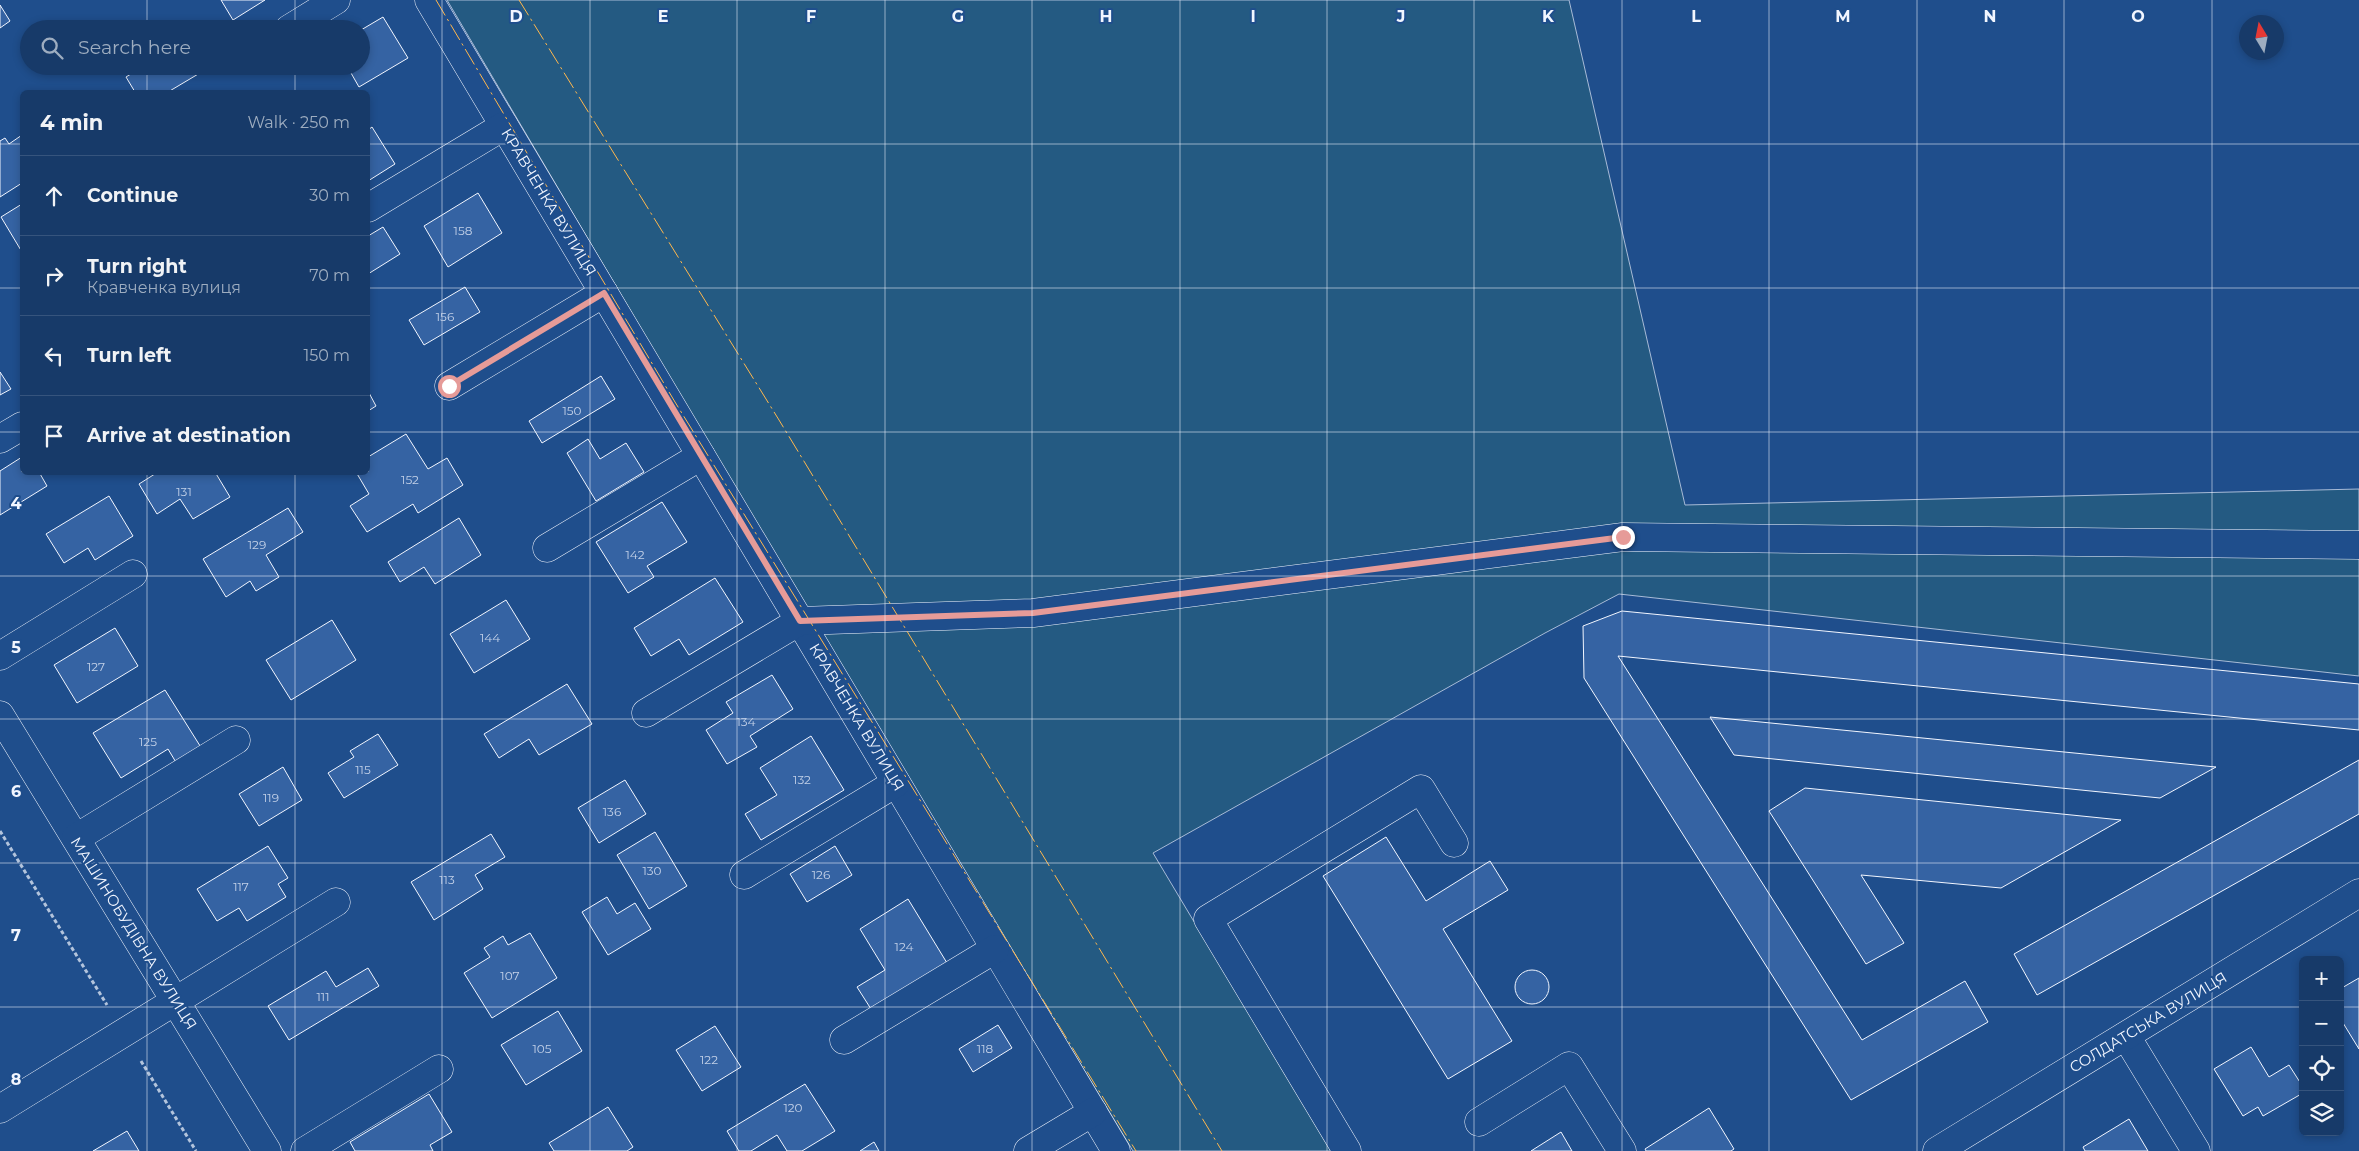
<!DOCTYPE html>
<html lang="en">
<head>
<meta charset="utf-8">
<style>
	body { margin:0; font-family:Montserrat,sans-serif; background:#244571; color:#f1f3f6 }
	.controls { position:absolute; right:15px; bottom:15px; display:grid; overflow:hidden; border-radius:8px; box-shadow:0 2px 8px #0003 }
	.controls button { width:45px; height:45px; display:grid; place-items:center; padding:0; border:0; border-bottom:1px solid #36547d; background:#173a69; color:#f1f3f6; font:25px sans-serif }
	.compass { position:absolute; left:2239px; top:15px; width:45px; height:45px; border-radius:50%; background:#173a69; box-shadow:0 2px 8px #0003; rotate:350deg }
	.stop { position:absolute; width:15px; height:15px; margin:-11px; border:4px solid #e69b98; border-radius:50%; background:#fff }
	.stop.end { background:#e69b98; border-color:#fff; box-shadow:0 1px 5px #0008 }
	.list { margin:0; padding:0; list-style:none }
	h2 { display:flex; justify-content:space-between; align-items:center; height:65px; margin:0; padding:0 20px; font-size:21px }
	h2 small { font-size:16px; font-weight:400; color:#9eadc0 }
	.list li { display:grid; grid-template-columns:32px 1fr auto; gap:15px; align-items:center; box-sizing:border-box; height:80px; padding:0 20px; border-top:1px solid #36547d }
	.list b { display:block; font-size:19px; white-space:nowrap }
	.list p { margin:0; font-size:16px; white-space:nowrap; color:#9eadc0 }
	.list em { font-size:16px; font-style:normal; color:#9eadc0 }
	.icon { flex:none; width:28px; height:28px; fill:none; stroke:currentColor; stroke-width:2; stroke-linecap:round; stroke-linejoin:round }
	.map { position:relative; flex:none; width:2359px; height:1151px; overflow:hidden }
	.search { position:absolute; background:#173a69; box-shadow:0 2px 8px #0003; left:20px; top:20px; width:350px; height:55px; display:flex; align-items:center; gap:12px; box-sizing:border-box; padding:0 18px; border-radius:28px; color:#9eadc0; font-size:19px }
	.panel { position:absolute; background:#173a69; box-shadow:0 2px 8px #0003; left:20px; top:90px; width:350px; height:385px; border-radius:8px }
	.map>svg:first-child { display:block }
</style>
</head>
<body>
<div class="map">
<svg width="2359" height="1151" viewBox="0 0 2359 1151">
	<rect width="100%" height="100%" fill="#1f4e8c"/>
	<polygon fill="#245a82" stroke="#a8bbd7" points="447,0 1569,0 1685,505 2359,489 2359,676 1619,594 1545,633 1153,853 1331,1151 1133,1151 806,608"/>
	<g fill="#3563a3" stroke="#f2f6ff">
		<polygon points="221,0 265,0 233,20"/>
		<polygon points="0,5 10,21 0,28"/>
		<polygon points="383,17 408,58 359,87 347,66 361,66 361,30"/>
		<polygon points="144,66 210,66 210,67 168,92 135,92 126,77"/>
		<polygon points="372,127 395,164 368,181 368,130"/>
		<polygon points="22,135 22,183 0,197 0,141 5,138 9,144"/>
		<polygon points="478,193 502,233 448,267 424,226"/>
		<polygon points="22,204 22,252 1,217"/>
		<polygon points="383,227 400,254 368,274 368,236"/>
		<polygon points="465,287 480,312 424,345 409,320"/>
		<polygon points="0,372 11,389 0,395"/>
		<polygon points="601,376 615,399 542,443 529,421"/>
		<polygon points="368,391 376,406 368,411"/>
		<polygon points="406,434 428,469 447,458 463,485 418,513 413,504 367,532 350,506 369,494 356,472 368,472 368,457"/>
		<polygon points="588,439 600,459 626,443 644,472 596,501 567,453"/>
		<polygon points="22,457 22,472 39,472 47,486 0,515 0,471"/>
		<polygon points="158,472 215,472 230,497 193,519 180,499 157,514 139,484"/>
		<polygon points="109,496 133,536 95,560 88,548 64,563 46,534"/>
		<polygon points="662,502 687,542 647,566 654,577 628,593 596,542"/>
		<polygon points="288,508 303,532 266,555 279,577 256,591 250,581 226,597 203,559"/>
		<polygon points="459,518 481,555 435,584 424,567 400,582 388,562"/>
		<polygon points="715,578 743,622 689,655 679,639 651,656 634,628"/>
		<polygon points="506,600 530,639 474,673 450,634"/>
		<polygon points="1622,611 2359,684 2359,730 1618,656 1862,1040 1965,981 1988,1022 1851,1100 1584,678 1583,626"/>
		<polygon points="332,620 356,660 291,700 266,660"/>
		<polygon points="115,628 138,666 77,703 54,665"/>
		<polygon points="772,675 793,709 750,736 757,747 727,764 706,730 733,713 726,702"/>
		<polygon points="567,684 592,724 539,755 529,739 499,758 484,734"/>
		<polygon points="165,690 202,749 177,764 168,749 121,778 93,733"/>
		<polygon points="1710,717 2216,767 2160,798 1734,755"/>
		<polygon points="378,734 398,765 344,798 328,773 354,757 350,751"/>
		<polygon points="811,736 844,790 761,840 745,814 777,795 760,768"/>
		<polygon points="2359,760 2359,814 2037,995 2014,954"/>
		<polygon points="283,767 302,800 259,826 239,794"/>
		<polygon points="625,780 646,814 599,843 578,808"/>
		<polygon points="1805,788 2121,820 2001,888 1861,875 1904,943 1866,964 1769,811"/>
		<polygon points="655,832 687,886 649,909 617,855"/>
		<polygon points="491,834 505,857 475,875 483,889 434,920 411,882"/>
		<polygon points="1386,837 1426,901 1490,861 1508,890 1443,929 1512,1041 1448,1079 1323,876"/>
		<polygon points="268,846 288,878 278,884 286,897 247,921 239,908 217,921 197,889"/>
		<polygon points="835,846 852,875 807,902 790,874"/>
		<polygon points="607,897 617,914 635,903 651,929 608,955 582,912"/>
		<polygon points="908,899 947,963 871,1009 857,987 885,970 860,929"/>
		<polygon points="530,933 557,978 492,1018 464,973 490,957 484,948 503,936 508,945"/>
		<polygon points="368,968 379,986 289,1040 268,1006 326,971 336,987"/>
		<circle cx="1532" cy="987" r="17"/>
		<polygon points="2359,978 2359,1049 2340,1018 2340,989"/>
		<polygon points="558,1011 582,1051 526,1085 501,1045"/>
		<polygon points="998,1025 1012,1048 973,1072 959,1049"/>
		<polygon points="715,1026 741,1067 702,1091 676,1050"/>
		<polygon points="2251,1047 2269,1077 2289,1065 2303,1087 2303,1093 2263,1116 2258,1107 2243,1116 2214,1069"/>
		<polygon points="805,1084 835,1131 802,1151 787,1151 777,1135 751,1151 739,1151 727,1131"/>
		<polygon points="429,1094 452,1132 430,1145 433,1151 355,1151 350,1142"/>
		<polygon points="608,1107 633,1147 627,1151 554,1151 549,1143"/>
		<polygon points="1709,1108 1734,1149 1731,1151 1646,1151 1645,1149"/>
		<polygon points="2129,1119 2148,1151 2085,1151 2083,1147"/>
		<polygon points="127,1131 139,1151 93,1151"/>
		<polygon points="1561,1132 1572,1151 1531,1151"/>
		<polygon points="874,1142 879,1151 860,1151"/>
	</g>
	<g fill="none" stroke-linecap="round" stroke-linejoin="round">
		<g stroke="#f2f6ff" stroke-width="29">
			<g id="minor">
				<polyline points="429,0 1116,1151"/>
				<polyline points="289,29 336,0"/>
				<polyline points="368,208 504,126"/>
				<polyline points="449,386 604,293"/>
				<polyline points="0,439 22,426"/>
				<polyline points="547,548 701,456"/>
				<polyline points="0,656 133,574"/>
				<polyline points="646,713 800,621 1033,613 1623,537 2359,545"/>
				<polyline points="0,715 267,1151"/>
				<polyline points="76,838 236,740"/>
				<polyline points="744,875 896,783"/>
				<polyline points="2126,1036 2196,1151"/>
				<polyline points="844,1040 995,949"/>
				<polyline points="0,1109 336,902"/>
				<polyline points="1479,1122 1569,1066 1622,1151"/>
				<polyline points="305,1151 439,1069"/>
				<polyline points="1028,1151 1093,1112"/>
				<polyline points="1347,1151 1208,919 1421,789 1454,843"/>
				<polyline points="1937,1151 2359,893"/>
			</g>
		</g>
		<g stroke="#b3c4dc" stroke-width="3" stroke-dasharray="4 2.5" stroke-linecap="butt">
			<polyline points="0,831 107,1005"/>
			<polyline points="141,1061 196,1151"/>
		</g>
		<use href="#minor" stroke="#1f4e8c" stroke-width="28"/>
		<g stroke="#ffb74d" stroke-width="1" stroke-dasharray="18 4 2.5 4" stroke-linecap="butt">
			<polyline points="436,0 675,402 1136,1151"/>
			<polyline points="519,0 779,420 1222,1151"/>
		</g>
	</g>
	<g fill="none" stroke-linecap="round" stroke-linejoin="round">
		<polyline stroke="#e69b98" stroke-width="6" points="449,386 604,293 800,621 1033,613 1623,537"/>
	</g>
	<path fill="none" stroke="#f2f6ff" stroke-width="1" stroke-opacity="0.55" d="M147 0V29M295 0V29M442 0V1151M590 0V1151M737 0V1151M885 0V1151M1032 0V1151M1180 0V1151M1327 0V1151M1474 0V1151M1622 0V1151M1769 0V1151M1917 0V1151M2064 0V1151M2212 0V1151M147 66V92M295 66V92M0 144H22M368 144H2359M0 288H22M368 288H2359M0 432H22M368 432H2359M147 472V1151M295 472V1151M0 576H2359M0 719H2359M0 863H2359M0 1007H2303M2340 1007H2359"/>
	<g text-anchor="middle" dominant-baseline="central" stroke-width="4" stroke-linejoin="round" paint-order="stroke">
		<g font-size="12" fill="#c3d1e8">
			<text x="463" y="230">158</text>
			<text x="445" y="316">156</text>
			<text x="572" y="410">150</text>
			<text x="410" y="479">152</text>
			<text x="184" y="491">131</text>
			<text x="257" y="544">129</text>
			<text x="635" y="554">142</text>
			<text x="490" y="637">144</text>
			<text x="96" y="666">127</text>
			<text x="746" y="721">134</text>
			<text x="148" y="741">125</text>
			<text x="363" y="769">115</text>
			<text x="802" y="779">132</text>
			<text x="271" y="797">119</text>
			<text x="612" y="811">136</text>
			<text x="652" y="870">130</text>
			<text x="821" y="874">126</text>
			<text x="447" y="879">113</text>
			<text x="241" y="886">117</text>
			<text x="904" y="946">124</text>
			<text x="510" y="975">107</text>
			<text x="323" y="996">111</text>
			<text x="542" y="1048">105</text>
			<text x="985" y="1048">118</text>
			<text x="709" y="1059">122</text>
			<text x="793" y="1107">120</text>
		</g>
		<g font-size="15" fill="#f2f6ff" stroke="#1f4e8c">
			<text transform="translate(549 202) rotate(59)">КРАВЧЕНКА ВУЛИЦЯ</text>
			<text transform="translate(857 717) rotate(59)">КРАВЧЕНКА ВУЛИЦЯ</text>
			<text transform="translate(134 933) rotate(58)">МАШИНОБУДІВНА ВУЛИЦЯ</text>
			<text transform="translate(2148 1022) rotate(-31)">СОЛДАТСЬКА ВУЛИЦЯ</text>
		</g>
	</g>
	<g font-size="16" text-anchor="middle" font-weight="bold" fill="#f2f6ff" stroke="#1f4e8c" stroke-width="4" stroke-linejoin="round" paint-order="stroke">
		<text x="516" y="22">D</text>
		<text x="663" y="22">E</text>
		<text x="811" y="22">F</text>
		<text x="958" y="22">G</text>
		<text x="1106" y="22">H</text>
		<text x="1253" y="22">I</text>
		<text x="1401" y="22">J</text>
		<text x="1548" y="22">K</text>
		<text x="1696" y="22">L</text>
		<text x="1843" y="22">M</text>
		<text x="1990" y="22">N</text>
		<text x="2138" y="22">O</text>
		<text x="16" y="509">4</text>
		<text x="16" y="653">5</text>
		<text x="16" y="797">6</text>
		<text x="16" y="941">7</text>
		<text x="16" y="1085">8</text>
	</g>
</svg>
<div class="controls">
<button>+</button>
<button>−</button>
<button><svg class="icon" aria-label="locate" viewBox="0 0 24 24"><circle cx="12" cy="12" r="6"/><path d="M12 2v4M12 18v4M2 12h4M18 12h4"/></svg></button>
<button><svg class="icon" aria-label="layers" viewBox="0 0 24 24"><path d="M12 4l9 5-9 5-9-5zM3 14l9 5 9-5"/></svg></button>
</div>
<svg class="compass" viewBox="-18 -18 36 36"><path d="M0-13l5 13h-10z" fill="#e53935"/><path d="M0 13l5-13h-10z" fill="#9eadc0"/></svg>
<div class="stop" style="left:449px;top:386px"></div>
<div class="stop end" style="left:1623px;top:537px"></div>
<div class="search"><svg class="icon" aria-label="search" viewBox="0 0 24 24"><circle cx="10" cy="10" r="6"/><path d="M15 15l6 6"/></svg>Search here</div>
<section class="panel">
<h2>4 min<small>Walk · 250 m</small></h2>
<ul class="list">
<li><svg class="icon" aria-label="ahead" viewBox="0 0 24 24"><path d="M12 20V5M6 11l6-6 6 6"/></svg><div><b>Continue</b></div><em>30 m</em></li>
<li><svg class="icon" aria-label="right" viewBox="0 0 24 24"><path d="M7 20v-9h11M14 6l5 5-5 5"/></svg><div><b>Turn right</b><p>Кравченка вулиця</p></div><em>70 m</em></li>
<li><svg class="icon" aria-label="left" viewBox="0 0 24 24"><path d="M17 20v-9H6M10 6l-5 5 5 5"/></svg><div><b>Turn left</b></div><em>150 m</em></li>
<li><svg class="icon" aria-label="arrive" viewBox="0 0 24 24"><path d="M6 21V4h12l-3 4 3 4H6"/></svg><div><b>Arrive at destination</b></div></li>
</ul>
</section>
</div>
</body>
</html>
